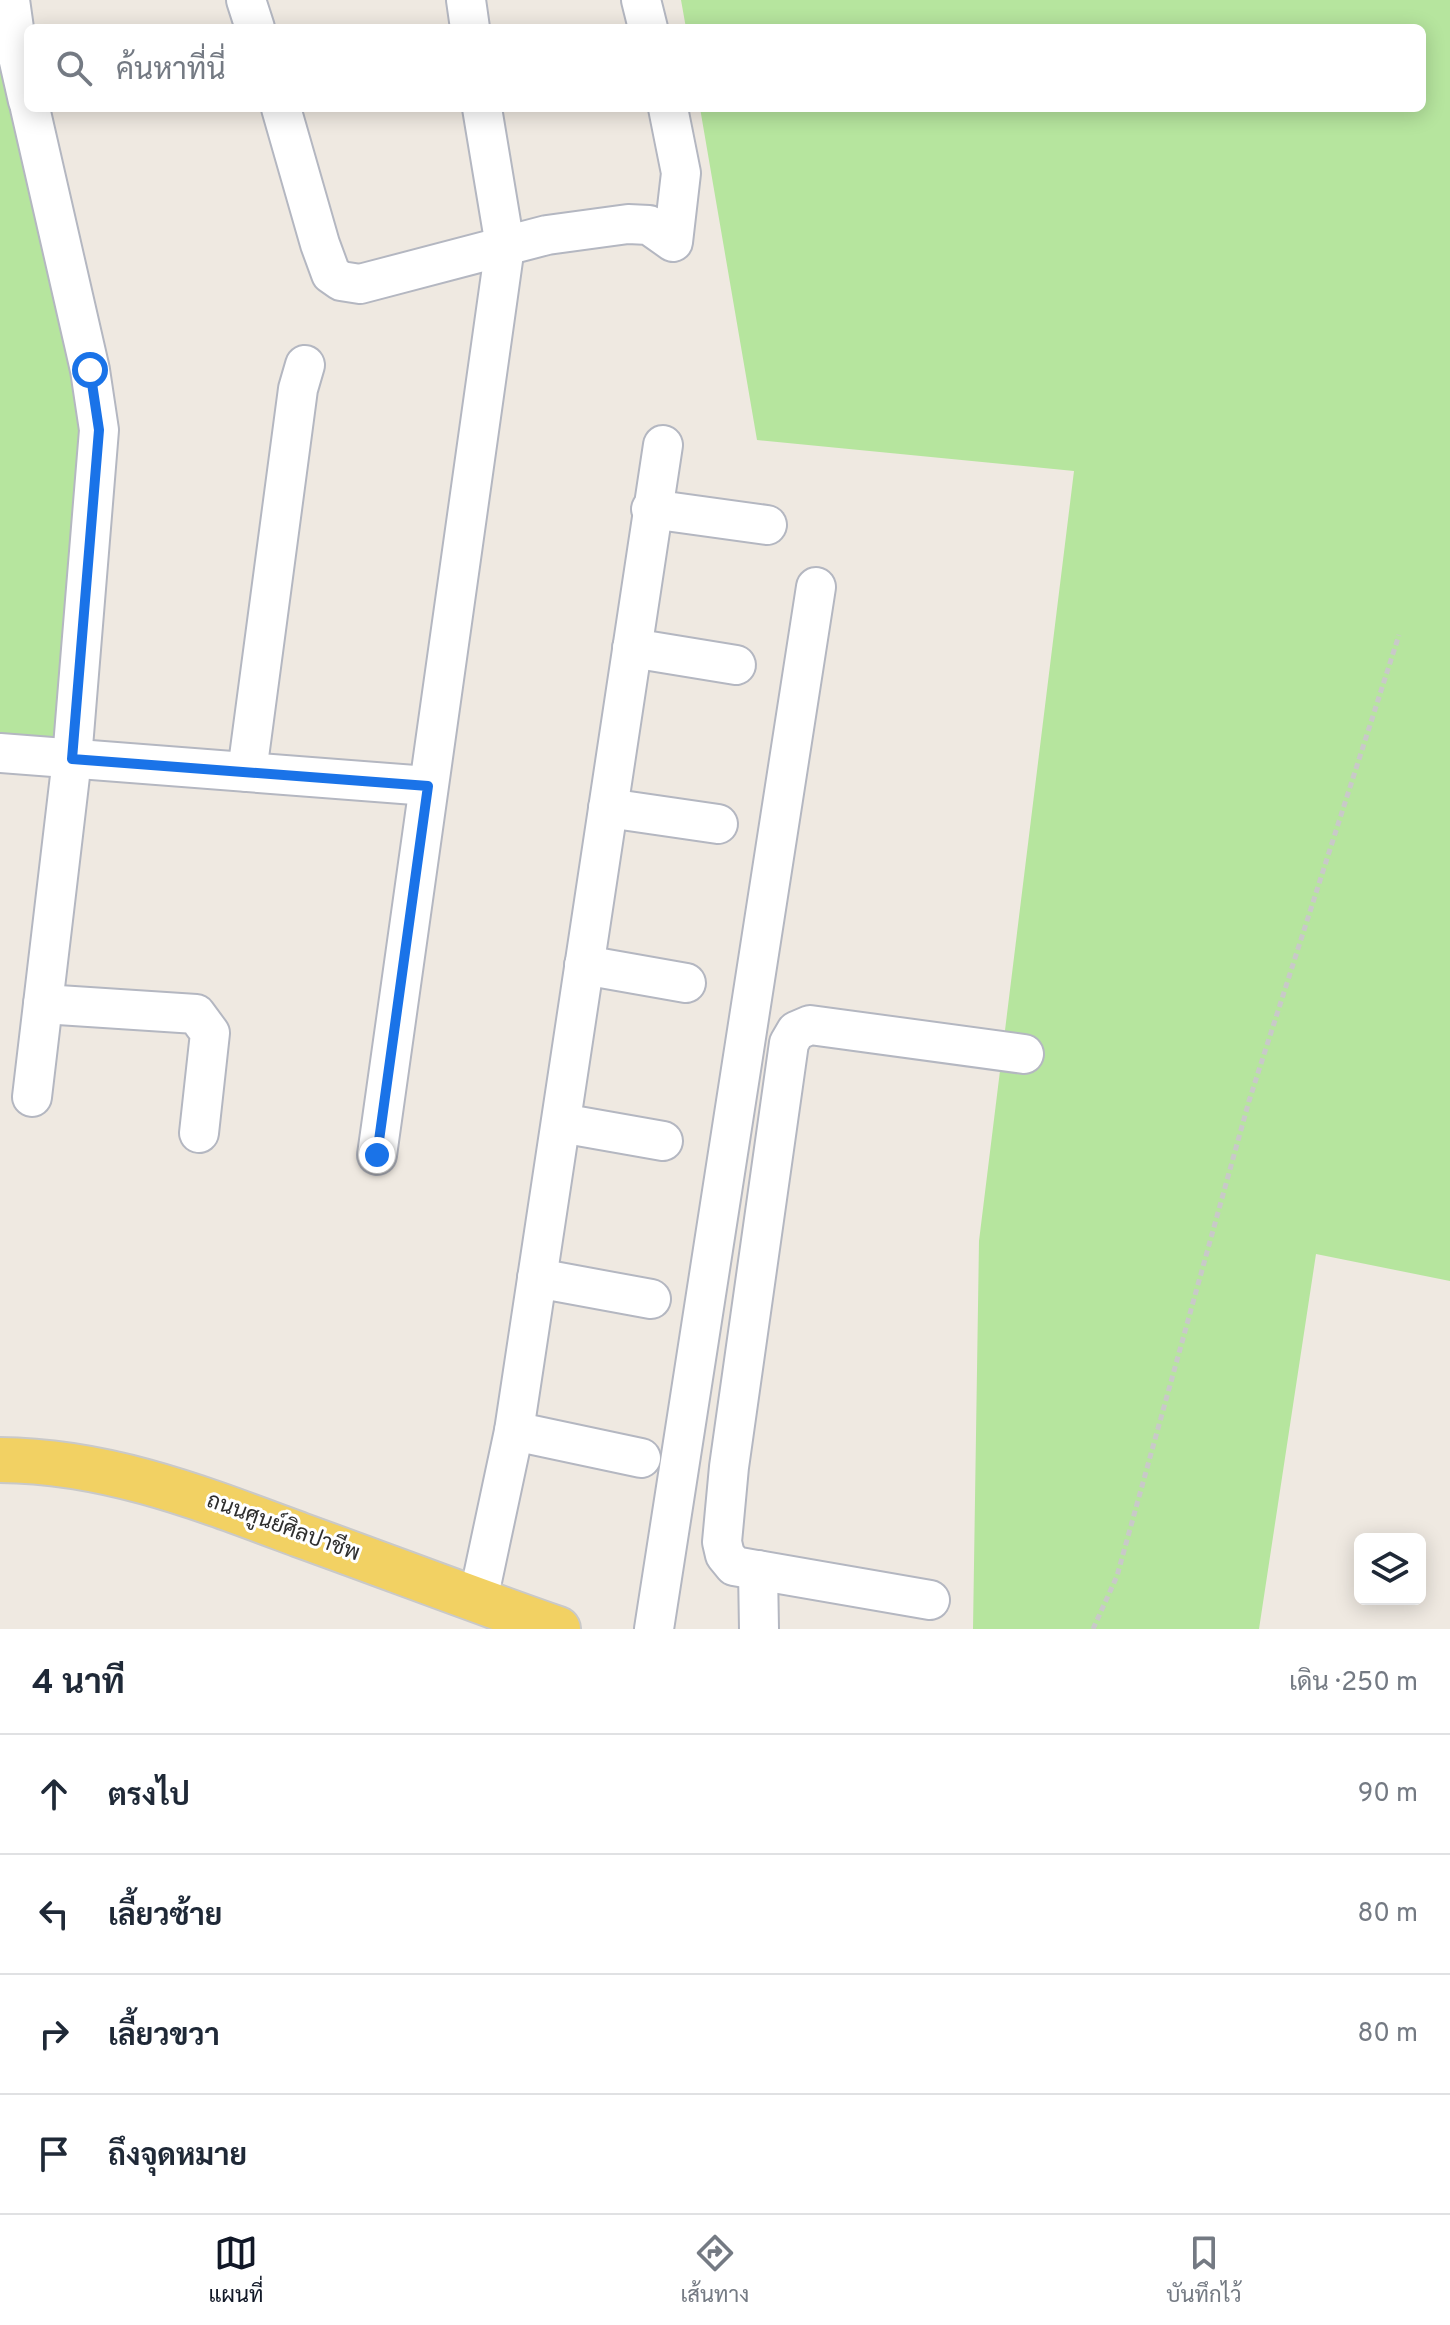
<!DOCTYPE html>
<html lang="th">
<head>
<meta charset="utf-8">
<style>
	body { margin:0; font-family:Overpass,Sarabun,sans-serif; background:#f2f2f3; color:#1f2937 }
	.controls { position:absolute; right:24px; bottom:24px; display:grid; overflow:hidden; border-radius:12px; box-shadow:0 4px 20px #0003 }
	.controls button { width:72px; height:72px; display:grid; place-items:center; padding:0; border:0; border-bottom:2px solid #e0e1e3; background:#fff; color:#1f2937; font:40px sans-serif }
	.stop { position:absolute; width:24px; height:24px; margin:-18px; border:6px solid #1a73e8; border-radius:50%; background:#fff }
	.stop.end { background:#1a73e8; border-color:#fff; box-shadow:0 2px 8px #0008 }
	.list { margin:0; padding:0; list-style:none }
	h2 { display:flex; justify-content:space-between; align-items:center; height:104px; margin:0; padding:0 32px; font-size:34px }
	h2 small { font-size:26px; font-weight:400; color:#747a83 }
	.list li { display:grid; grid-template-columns:52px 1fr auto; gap:24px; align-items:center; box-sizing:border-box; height:120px; padding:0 32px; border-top:2px solid #e0e1e3 }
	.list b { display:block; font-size:30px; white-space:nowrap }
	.list em { font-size:26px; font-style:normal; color:#747a83 }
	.icon { flex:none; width:44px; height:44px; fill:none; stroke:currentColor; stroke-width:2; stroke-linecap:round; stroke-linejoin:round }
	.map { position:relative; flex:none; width:1450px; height:1629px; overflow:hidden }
	.search { position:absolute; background:#fff; box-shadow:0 4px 20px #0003; left:24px; right:24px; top:24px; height:88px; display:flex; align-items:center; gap:20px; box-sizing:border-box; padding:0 28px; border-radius:12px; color:#747a83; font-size:30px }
	.sheet { height:584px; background:#fff }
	nav { display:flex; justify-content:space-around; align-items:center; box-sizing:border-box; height:112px; border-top:2px solid #e0e1e3; background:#fff; font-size:22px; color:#747a83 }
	nav a { display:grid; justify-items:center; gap:4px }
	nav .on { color:#111827 }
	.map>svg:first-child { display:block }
</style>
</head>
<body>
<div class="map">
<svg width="1450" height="1629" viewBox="0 0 1450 1629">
	<rect width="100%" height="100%" fill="#efe9e1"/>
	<g fill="#b6e59e">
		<polygon points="681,0 1450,0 1450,1281 1316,1254 1259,1629 973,1629 979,1241 1074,471 757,440 700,108 1422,108 1422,28 686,28"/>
		<polygon points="0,17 88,446 59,740 0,733"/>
	</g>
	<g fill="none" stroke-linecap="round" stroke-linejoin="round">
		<g stroke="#b4b7c1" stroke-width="42">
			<g id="minor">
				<polyline points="10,0 18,57 28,101"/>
				<polyline points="246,0 255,28"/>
				<polyline points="466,0 470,28"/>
				<polyline points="641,0 648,28"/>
				<polyline points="30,108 90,370 99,430 72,759 32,1097"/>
				<polyline points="281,108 320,244 331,274 341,281 360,284 547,235 628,224 649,225 673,242 681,173 668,108"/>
				<polyline points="651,509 767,525"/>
				<polyline points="632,648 736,665"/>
				<polyline points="0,753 428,786"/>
				<polyline points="247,772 298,389 305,365"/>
				<polyline points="608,808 718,824"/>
				<polyline points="584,965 686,983"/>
				<polyline points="43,1004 196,1014 210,1033 199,1133"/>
				<polyline points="561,1123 663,1141"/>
				<polyline points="377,1155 505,246 482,108"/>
				<polyline points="537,1278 651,1299"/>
				<polyline points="514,1431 641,1458"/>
				<polyline points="758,1570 759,1629"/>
				<polyline points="478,1600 514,1431 663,445"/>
				<polyline points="930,1600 734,1566 725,1555 722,1542 729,1467 789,1043 796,1031 810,1025 1024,1054"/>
				<polyline points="654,1629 816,587"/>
			</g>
		</g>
		<g stroke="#c9c9c9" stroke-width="48">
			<path id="major" d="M0 1460C108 1461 201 1498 300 1535 386 1566 472 1599 558 1629"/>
		</g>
		<polyline stroke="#c9c9c9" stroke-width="5" stroke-dasharray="6 4" stroke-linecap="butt" points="1093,1629 1117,1576 1249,1101 1399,635"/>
		<use href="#minor" stroke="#fff" stroke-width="38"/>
		<use href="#major" stroke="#f2d163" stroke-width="44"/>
	</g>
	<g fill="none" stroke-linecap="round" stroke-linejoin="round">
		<polyline stroke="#1a73e8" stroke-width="10" points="90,370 99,430 72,759 428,786 377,1155"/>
	</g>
	<g text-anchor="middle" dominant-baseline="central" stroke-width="6" stroke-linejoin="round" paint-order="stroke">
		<g font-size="22" fill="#2e2e2e" stroke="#fff">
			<text transform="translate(283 1528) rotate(20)">ถนนศูนย์ศิลปาชีพ</text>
		</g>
	</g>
</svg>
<div class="controls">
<button><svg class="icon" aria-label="layers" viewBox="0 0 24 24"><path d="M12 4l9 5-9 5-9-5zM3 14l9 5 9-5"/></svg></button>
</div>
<div class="stop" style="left:90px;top:370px"></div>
<div class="stop end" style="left:377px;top:1155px"></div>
<div class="search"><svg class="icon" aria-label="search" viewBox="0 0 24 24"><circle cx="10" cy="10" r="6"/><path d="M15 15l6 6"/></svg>ค้นหาที่นี่</div>
</div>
<section class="sheet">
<h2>4 นาที<small>เดิน · 250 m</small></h2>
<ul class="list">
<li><svg class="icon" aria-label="ahead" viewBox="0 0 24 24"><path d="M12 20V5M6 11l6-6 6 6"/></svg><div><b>ตรงไป</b></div><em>90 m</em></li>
<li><svg class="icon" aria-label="left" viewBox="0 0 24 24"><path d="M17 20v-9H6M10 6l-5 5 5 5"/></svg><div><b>เลี้ยวซ้าย</b></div><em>80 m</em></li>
<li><svg class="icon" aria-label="right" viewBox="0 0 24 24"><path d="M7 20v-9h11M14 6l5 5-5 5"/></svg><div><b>เลี้ยวขวา</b></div><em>80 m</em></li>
<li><svg class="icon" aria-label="arrive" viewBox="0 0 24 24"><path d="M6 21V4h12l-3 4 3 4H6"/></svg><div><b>ถึงจุดหมาย</b></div></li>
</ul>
</section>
<nav>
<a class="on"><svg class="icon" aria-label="map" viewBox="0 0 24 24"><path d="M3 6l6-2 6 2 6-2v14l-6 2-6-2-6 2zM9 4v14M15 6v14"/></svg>แผนที่</a>
<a><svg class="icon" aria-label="directions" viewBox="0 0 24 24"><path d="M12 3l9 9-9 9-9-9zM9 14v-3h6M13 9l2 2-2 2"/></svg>เส้นทาง</a>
<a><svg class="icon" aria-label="saved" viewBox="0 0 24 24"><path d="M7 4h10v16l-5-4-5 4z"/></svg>บันทึกไว้</a>
</nav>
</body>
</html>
